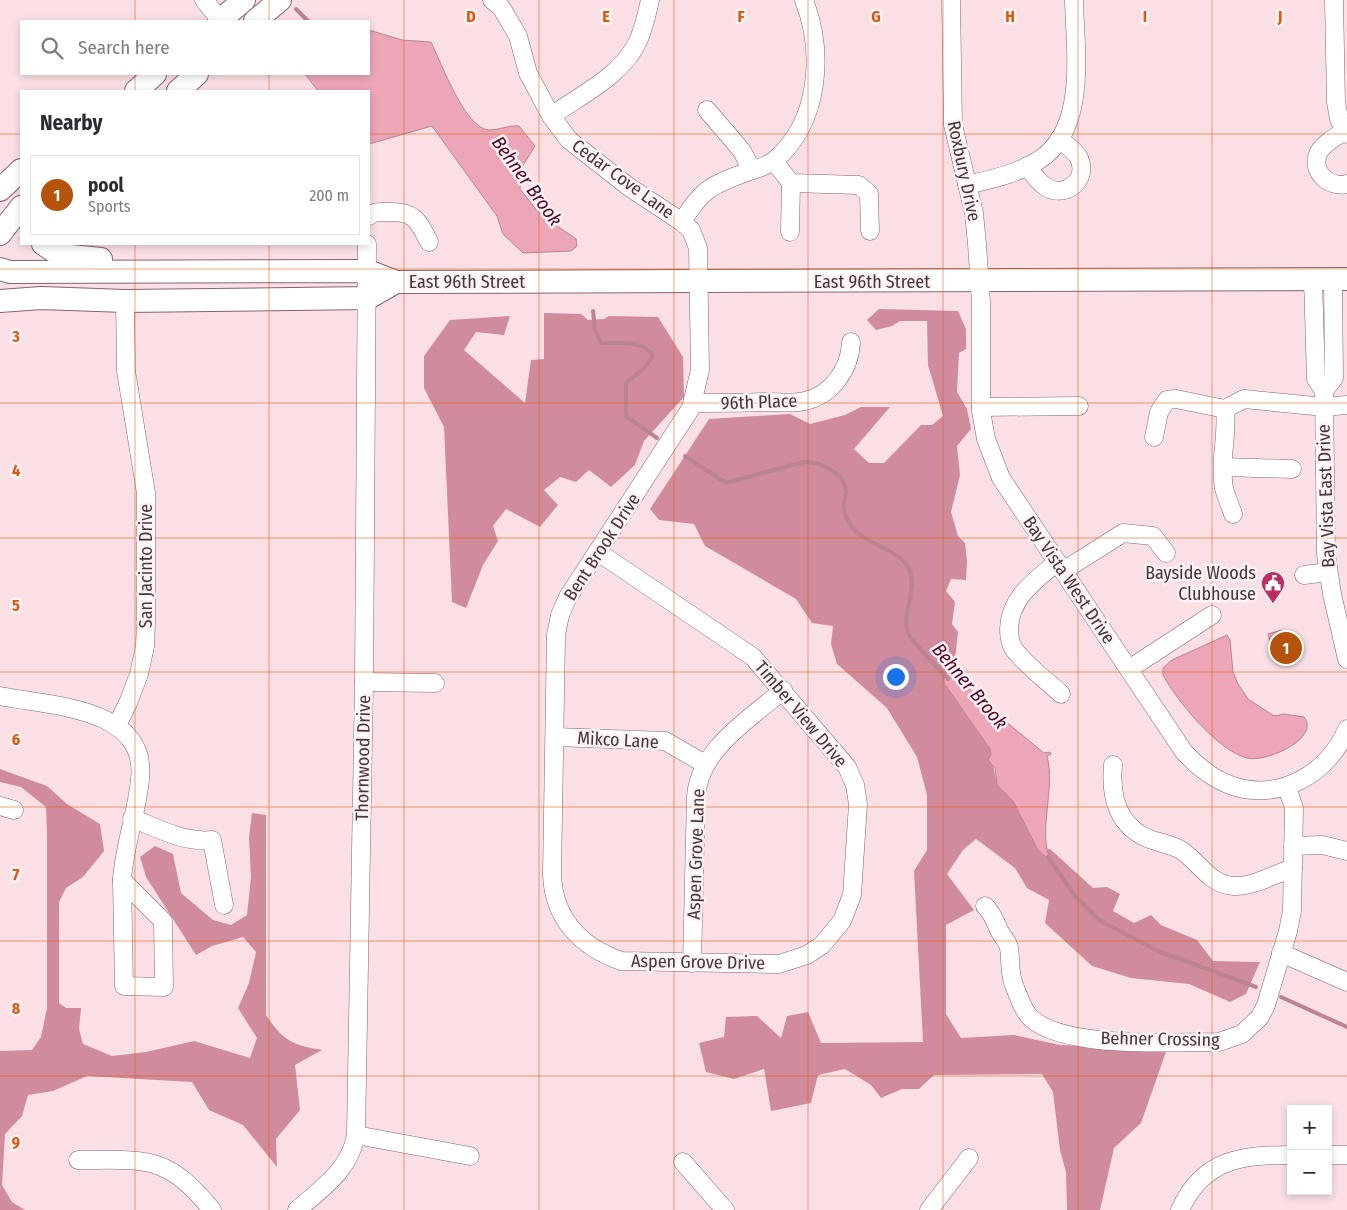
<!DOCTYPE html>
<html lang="en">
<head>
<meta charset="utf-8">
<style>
	body { margin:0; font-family:"Fira Sans Condensed",sans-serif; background:#f2f2f3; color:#2b2b33 }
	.controls { position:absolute; right:15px; bottom:15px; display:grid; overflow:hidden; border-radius:0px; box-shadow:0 2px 8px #0003 }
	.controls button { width:45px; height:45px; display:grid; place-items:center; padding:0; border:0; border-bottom:1px solid #e1e1e2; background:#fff; color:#2b2b33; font:25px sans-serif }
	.you { position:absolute; left:895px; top:676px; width:18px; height:18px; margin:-12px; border:4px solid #fff; border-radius:50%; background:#1a73e8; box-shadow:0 0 0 8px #1a73e833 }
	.badge { display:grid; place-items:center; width:32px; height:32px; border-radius:50%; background:#b45309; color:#fff; font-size:16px; font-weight:700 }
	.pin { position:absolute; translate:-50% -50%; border:2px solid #fff; box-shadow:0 1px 5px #0006 }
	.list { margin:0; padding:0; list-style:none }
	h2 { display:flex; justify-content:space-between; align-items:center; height:65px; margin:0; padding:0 20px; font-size:21px }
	h2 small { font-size:16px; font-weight:400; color:#7c7c81 }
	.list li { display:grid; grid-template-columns:32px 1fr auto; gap:15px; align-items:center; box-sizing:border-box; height:80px; margin:0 10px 10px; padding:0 10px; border:1px solid #e1e1e2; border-radius:0px }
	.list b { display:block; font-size:19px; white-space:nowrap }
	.list p { margin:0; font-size:16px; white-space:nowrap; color:#7c7c81 }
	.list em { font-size:16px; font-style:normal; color:#7c7c81 }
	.icon { flex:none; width:28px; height:28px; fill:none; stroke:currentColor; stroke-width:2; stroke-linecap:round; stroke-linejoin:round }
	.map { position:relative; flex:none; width:1347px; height:1210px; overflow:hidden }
	.search { position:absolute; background:#fff; box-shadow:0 2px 8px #0003; left:20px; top:20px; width:350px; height:55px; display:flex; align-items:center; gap:12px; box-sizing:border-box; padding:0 18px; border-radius:0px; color:#7c7c81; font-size:19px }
	.panel { position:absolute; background:#fff; box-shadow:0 2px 8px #0003; left:20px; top:90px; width:350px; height:155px; border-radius:0px }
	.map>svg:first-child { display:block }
</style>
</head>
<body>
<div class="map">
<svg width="1347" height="1210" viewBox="0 0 1347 1210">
	<rect width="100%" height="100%" fill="#fae0e5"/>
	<g fill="#d08b9c">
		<polygon points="879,309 958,311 966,329 966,349 959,353 957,392 967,409 971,429 957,446 960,475 951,512 958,536 965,543 967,561 966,580 951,579 946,591 955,602 952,624 958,632 954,668 944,677 944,683 990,749 997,785 1013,800 1038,850 1050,849 1093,888 1107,887 1120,894 1113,911 1134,923 1151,915 1161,925 1197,940 1213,961 1260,962 1246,994 1230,1002 1189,984 1131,978 1092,966 1045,923 1049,900 1027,888 1015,868 976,839 963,850 947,874 974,910 946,925 946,1014 961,1038 1014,1035 1060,1045 1167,1049 1141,1123 1114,1148 1100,1210 1067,1210 1066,1172 1060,1150 1053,1092 1042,1074 934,1075 919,1089 902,1089 881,1098 871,1085 845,1069 818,1075 811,1103 771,1111 764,1069 734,1079 706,1072 699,1043 724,1037 726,1017 757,1016 781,1038 787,1016 808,1012 821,1043 923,1042 914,871 927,850 927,795 917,757 887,708 837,664 831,644 833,626 812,623 796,599 705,546 694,524 659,520 650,509 709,419 790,414 810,424 845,415 861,407 890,407 854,449 869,463 884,463 921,425 932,425 943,416 928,365 927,321 900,321 892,326 876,330 867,320"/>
		<polygon points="544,313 581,314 588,320 604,319 609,316 658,317 683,357 684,397 644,441 635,465 611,487 589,470 576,482 560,477 544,490 558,505 540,527 506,509 493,526 498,541 483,565 466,608 452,602 444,427 424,388 424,356 450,320 510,316 504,335 476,332 464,350 525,403 531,360 544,359"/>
		<path d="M0 769 47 786 67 804 100 824 104 851 83 877 66 888 59 902V1003L66 1008H81L79 1029 83 1044 112 1056 146 1052 194 1041 250 1058 257 1038 238 1008 249 983 256 952 243 937 212 946 196 955 146 877 140 857 155 846 173 854 181 893 213 920 231 925 247 915 251 877 249 837 252 813 266 815V1015C283 1041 293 1045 322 1050L295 1065 300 1110 276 1139 277 1167 243 1125 209 1110 192 1082 87 1076 53 1091 28 1095 22 1116 5 1134 2 1185 12 1202 25 1210H0V1051L32 1050 41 1037 47 1008V835L46 807 21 787 0 782Z"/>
	</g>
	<g fill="#eda6b7" stroke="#bb8491">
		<path d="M369 30 402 40 431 42C441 62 465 129 489 130 499 130 509 125 519 126L535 146 522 167 520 189 539 213 576 239 577 246 571 251 523 253 503 234 497 216 432 126 369 144V91H318L305 74H369Z"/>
		<polygon points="1282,630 1285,643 1299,640 1303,653 1275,661 1268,634"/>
		<path d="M1227 635 1230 640 1233 672 1238 684 1248 699 1274 716 1284 714 1304 717C1321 738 1266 763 1247 758 1218 751 1177 701 1163 675V668L1172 660Z"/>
		<path d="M947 675 965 683 973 693 984 697 999 716 1044 753 1050 752 1051 754 1047 756C1056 788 1037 834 1051 861L1038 850 1013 801 997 785 995 768 988 760 991 755 990 749 944 683V677Z"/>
	</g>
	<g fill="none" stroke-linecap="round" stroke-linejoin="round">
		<g stroke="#bb8491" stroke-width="4">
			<polyline points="296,9 308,21"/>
			<path d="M593 311 595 330 601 343C619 344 643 339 653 356L643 369 626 383V416L657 438"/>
			<path d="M685 456 726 483 803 462C819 461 844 472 846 491 847 494 844 499 844 502 842 510 848 521 852 527 866 545 901 550 909 569 918 591 901 612 908 633 912 643 939 668 948 679"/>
			<polyline points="1048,857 1075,896 1099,920 1158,951 1256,987"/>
			<polyline points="1281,997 1347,1027"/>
		</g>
		<g stroke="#88636c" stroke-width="19">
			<g id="minor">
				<polyline points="204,0 221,21"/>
				<path d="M492 0 501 7 518 36 528 73 551 116 569 140 629 187 682 222 691 230 698 248 700 370 691 408 568 597 560 615 556 635 552 875C554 919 581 947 621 961L779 964 807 955 822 945 842 921 852 895 858 804 855 785 847 767 753 657 598 552"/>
				<path d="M951 0 953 125 974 213 977 244 981 302V411L986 439 1001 478 1184 752C1197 766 1211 778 1230 785 1279 803 1329 773 1347 729"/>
				<polyline points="1334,0 1336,102 1339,119 1347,134"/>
				<polyline points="707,110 742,151 752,170"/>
				<path d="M551 116C581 95 623 75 638 41 644 28 647 14 650 0"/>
				<path d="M1345 131C1336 137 1322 144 1318 154 1311 173 1330 188 1347 184"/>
				<polyline points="774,161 791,183 859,185 869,194 870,231"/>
				<path d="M1027 166C1033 174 1038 182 1046 187 1065 199 1089 180 1079 158 1075 150 1066 145 1059 139"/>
				<path d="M967 185C992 179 1017 174 1039 160 1088 129 1075 50 1074 0"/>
				<path d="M369 216C375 211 380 212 388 212 414 211 418 220 429 242"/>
				<path d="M682 222C702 189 711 185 747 172 755 169 768 166 775 160 820 121 824 52 804 0"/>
				<polyline points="790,232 791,183"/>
				<polyline points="1313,279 1316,379 1324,391 1326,554 1332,594 1347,659"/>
				<polyline points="1324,391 1334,378 1333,279"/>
				<path d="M693 403C718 403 742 403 766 402 779 402 793 404 805 401 832 395 850 369 851 342"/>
				<polyline points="981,407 1079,406"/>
				<path d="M1225 409C1228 435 1219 462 1224 488 1226 496 1230 505 1233 514"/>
				<polyline points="1154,437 1159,412 1167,400 1176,399 1225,409 1244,399 1324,407 1347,405"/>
				<polyline points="1223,467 1292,469"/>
				<path d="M1057 562C1035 581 1010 597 1009 629 1009 635 1010 642 1013 648 1025 665 1045 679 1061 694"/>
				<polyline points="1063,571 1123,533 1153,536 1166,553"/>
				<polyline points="1304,575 1328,572"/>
				<polyline points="1129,669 1212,615"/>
				<polyline points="364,682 435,683"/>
				<path d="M0 696C50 706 148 707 140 779 137 813 124 846 122 880"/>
				<polyline points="117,725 128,703 139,674 145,646 146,622 146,493 126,371 125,301"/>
				<polyline points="555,737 665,741 705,764"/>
				<path d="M1113 765C1110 798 1118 828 1152 840 1162 843 1172 845 1181 850 1199 862 1210 885 1234 886 1252 887 1275 874 1293 868"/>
				<polyline points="0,806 14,810"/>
				<path d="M132 818C157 828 184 843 212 840L224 905"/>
				<polyline points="1293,846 1322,845 1347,851"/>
				<polygon points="122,880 163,921 164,987 124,986"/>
				<path d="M985 906C994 915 995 922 1000 932 1003 938 1008 941 1009 948 1011 961 1009 973 1014 985 1018 995 1024 1013 1032 1019 1066 1049 1174 1042 1219 1042L1242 1034 1260 1017 1266 1005 1288 931 1292 911 1294 808 1287 787"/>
				<polyline points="1281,953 1347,982"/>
				<path d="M692 963 696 797C699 749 749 720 783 690"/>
				<polyline points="356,1135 470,1156"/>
				<polyline points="1328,1155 1347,1155"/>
				<path d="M78 1160C147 1160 166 1154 212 1210"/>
				<polyline points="683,1162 725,1210"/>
				<path d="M297 1210C322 1188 350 1170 356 1135L364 682 367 244"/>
				<polyline points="929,1210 969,1158"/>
				<path d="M1180 1210C1203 1159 1241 1155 1291 1155"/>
			</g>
		</g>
		<g stroke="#88636c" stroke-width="24">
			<g id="major">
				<polyline points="219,21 244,0"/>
				<polyline points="255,21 280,0"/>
				<polyline points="136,91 155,74"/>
				<polyline points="178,91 197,74"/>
				<polyline points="0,190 21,170"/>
				<polyline points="0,234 21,207"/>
				<polyline points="43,244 60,255 101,259"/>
				<polyline points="0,269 10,272 368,271 396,282 1347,279"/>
				<polyline points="0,301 41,298 125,301 368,298 396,282"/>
			</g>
		</g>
		<use href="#minor" stroke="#fff" stroke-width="18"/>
		<use href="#major" stroke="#fff" stroke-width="22"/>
	</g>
	<path fill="none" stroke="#e0570e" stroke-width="1" stroke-opacity="0.55" d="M135 0V21M269 0V21M404 0V1210M539 0V1210M674 0V1210M808 0V1210M943 0V1210M1078 0V1210M1212 0V1210M135 74V91M269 74V91M0 134H21M369 134H1347M135 244V1210M269 244V1210M0 269H1347M0 403H1347M0 538H1347M0 672H1347M0 807H1347M0 941H1347M0 1076H1347"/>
	<defs>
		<g id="civic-pin" transform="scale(1.25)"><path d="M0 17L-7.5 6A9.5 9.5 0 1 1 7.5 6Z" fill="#bb2e62" stroke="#fbf2f4"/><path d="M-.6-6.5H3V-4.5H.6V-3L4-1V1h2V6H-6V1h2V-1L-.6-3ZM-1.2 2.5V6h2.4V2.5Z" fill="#fff"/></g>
	</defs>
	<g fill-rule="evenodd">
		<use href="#civic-pin" x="1273" y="583"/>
	</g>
	<g text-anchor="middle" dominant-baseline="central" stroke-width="5" stroke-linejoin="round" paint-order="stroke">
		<g font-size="18" fill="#463539" stroke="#fbf2f4">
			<text transform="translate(964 171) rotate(78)">Roxbury Drive</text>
			<text transform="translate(623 179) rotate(36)">Cedar Cove Lane</text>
			<text x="467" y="282">East 96th Street</text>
			<text x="872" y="282">East 96th Street</text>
			<text transform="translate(759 402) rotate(-2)">96th Place</text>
			<text transform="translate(1326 496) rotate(-92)">Bay Vista East Drive</text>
			<text transform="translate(602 547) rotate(-57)">Bent Brook Drive</text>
			<text transform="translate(146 566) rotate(-90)">San Jacinto Drive</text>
			<text transform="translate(1069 580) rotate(56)">Bay Vista West Drive</text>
			<text transform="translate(801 714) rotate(50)">Timber View Drive</text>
			<text transform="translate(618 740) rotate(3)">Mikco Lane</text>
			<text transform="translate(363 758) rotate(-89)">Thornwood Drive</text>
			<text transform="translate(696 854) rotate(-88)">Aspen Grove Lane</text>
			<text transform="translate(698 962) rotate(1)">Aspen Grove Drive</text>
			<text transform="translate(1160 1039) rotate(1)">Behner Crossing</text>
		</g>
		<g font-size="18" fill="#463539" stroke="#fbf2f4" text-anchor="end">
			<text x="1256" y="573">Bayside Woods<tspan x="1256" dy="21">Clubhouse</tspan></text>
		</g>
		<g font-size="19" font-style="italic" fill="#540024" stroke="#fbf2f4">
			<text transform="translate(527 181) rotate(54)">Behner Brook</text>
			<text transform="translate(970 686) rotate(50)">Behner Brook</text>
		</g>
	</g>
	<g font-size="16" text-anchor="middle" font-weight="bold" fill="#e0570e" stroke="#fbf2f4" stroke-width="5" stroke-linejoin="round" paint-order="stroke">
		<text x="471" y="22">D</text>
		<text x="606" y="22">E</text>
		<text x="741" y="22">F</text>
		<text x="876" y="22">G</text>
		<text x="1010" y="22">H</text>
		<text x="1145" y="22">I</text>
		<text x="1280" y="22">J</text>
		<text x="16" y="342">3</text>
		<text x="16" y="476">4</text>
		<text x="16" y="611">5</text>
		<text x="16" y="745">6</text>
		<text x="16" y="880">7</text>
		<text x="16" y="1014">8</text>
		<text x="16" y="1148">9</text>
	</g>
</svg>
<div class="controls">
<button>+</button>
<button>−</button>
</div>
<div class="you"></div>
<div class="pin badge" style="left:1286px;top:648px">1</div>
<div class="search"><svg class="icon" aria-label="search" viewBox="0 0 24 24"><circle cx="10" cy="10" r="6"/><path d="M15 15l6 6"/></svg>Search here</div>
<section class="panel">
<h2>Nearby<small></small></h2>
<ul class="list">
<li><span class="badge">1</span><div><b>pool</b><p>Sports</p></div><em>200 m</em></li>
</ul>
</section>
</div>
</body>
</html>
